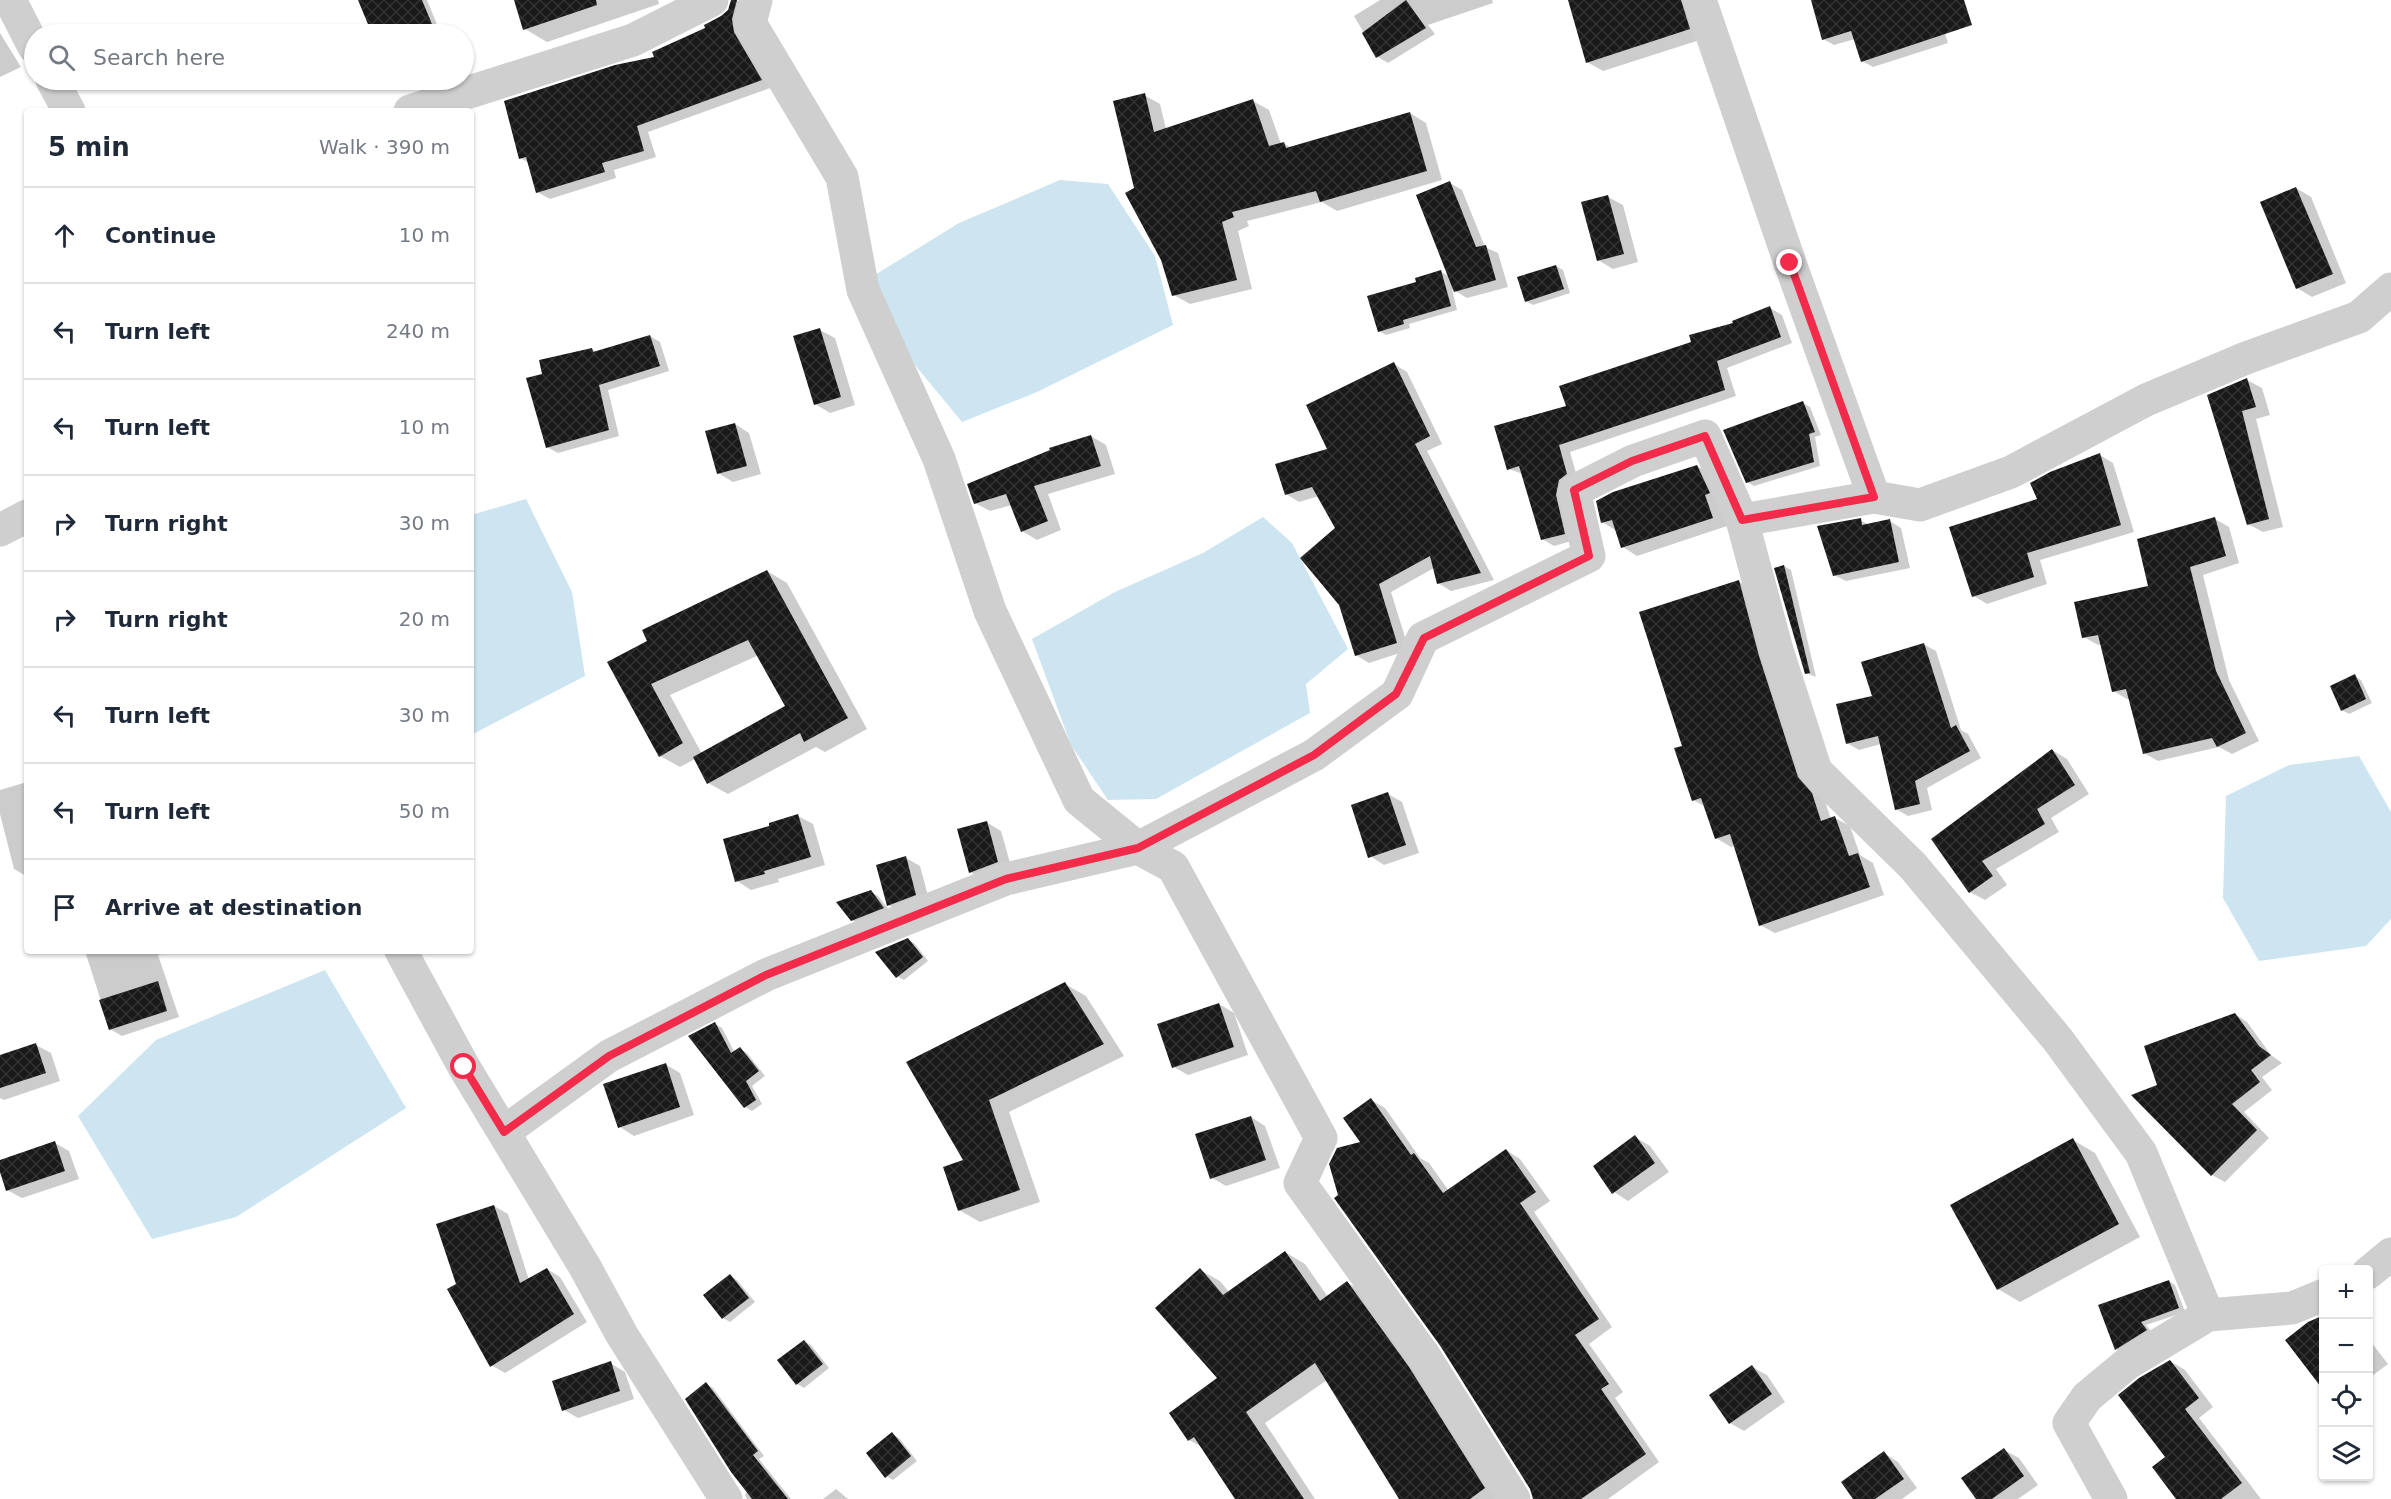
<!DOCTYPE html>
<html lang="en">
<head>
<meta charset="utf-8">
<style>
	body { margin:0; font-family:"DejaVu Sans",sans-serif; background:#f2f2f3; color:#1f2937 }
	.controls { position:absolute; right:18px; bottom:18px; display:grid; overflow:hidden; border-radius:6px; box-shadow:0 2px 4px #0004 }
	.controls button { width:54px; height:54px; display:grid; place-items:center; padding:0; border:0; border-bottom:2px solid #e0e1e3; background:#fff; color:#1f2937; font:30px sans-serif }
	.stop { position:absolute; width:18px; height:18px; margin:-14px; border:4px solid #f32b4a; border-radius:50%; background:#fff }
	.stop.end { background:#f32b4a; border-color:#fff; box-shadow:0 2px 6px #0008 }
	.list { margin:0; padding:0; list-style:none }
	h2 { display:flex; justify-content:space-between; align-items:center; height:78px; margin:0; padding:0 24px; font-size:26px }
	h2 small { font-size:20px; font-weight:400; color:#747a83 }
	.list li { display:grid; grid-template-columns:39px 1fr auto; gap:18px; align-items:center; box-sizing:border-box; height:96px; padding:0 24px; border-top:2px solid #e0e1e3 }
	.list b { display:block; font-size:22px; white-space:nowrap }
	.list em { font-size:20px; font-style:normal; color:#747a83 }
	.icon { flex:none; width:33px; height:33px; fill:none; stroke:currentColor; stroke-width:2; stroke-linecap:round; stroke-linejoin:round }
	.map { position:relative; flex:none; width:2391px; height:1499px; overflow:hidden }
	.search { position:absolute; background:#fff; box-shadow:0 2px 4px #0004; left:24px; top:24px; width:450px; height:66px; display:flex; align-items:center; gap:15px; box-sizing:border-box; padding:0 21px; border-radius:33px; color:#747a83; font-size:22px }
	.panel { position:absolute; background:#fff; box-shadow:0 2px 4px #0004; left:24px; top:108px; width:450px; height:846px; border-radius:6px }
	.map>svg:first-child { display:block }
</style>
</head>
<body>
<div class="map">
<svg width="2391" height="1499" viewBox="0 0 2391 1499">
	<defs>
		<pattern id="building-cross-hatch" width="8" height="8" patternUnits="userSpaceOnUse" patternTransform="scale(1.5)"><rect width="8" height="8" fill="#191919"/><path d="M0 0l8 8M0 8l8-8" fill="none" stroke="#323232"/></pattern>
	</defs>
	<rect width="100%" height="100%" fill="#fff"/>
	<g fill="#cce5f0">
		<polygon points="1060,180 1108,184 1155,256 1173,325 1037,392 962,422 915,365 870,278 959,223"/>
		<polygon points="526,499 572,592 585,676 471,735 471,515"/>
		<polygon points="1263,517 1292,543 1348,649 1306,684 1310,713 1156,799 1108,800 1071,745 1032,639 1115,592 1203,553"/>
		<polygon points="2359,756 2391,812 2391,919 2366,946 2259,961 2223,898 2226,796 2289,765"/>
		<polygon points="325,970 406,1108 236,1217 152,1239 78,1116 156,1040"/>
	</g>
	<g fill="#0003" fill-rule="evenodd">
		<polygon points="360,0 427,0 440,32 435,34 373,34"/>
		<polygon points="515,0 658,0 659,4 547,42 525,29"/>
		<polygon points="737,0 748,7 773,87 648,132 656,157 614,170 616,178 550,199 537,192 529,163 520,158 656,58 722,18"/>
		<polygon points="1380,0 1492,0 1493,3 1428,25 1435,34 1388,63 1378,57 1354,16"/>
		<polygon points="1569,0 1693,0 1706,38 1603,71 1587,62"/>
		<polygon points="1813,0 1935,0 1948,43 1873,67 1862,61 1855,39 1834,45 1823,39"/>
		<polygon points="0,33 21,67 0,77"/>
		<polygon points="1144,95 1160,104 1166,129 1253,101 1269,110 1281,144 1284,143 1291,148 1410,113 1426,123 1442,180 1337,211 1322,202 1247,221 1249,226 1238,231 1252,289 1190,304 1174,295 1135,189"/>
		<polygon points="1450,183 1462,190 1485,247 1498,253 1508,287 1467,298 1452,289 1457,310 1409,324 1410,328 1386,335 1379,331 1441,272 1450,277"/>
		<polygon points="2296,188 2311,197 2346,283 2312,297 2297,288"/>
		<polygon points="1608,197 1623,205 1638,262 1613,269 1598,260"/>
		<polygon points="1556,266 1563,270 1570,293 1533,305 1526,301"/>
		<polygon points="1770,308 1782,315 1792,343 1727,368 1736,396 1570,452 1578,480 1575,540 1554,546 1542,539 1523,474 1509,469 1568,407 1693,343"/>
		<polygon points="820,330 835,338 855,405 830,413 815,404"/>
		<polygon points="650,336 660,342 669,371 608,390 619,436 558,453 547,447 544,375 592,349 597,352"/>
		<polygon points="1394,364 1407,372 1442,444 1427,451 1494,580 1451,591 1438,583 1434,568 1391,592 1409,650 1369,663 1356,655 1337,528 1319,496 1299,502 1286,494 1329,449"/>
		<polygon points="2247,380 2262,388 2270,415 2256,419 2283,527 2263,532 2248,524 2209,395"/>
		<polygon points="1803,403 1810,407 1821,435 1815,437 1820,466 1754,486 1747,482"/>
		<polygon points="735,424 749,433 761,474 733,482 718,473"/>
		<polygon points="1091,436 1106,445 1115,474 1048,494 1061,530 1037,540 1022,531 1012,505 990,511 975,503"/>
		<polygon points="2100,455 2113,463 2134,532 2040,560 2047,584 1987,604 1974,596 2039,500"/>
		<polygon points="1697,466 1712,475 1727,526 1637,556 1623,547 1617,531 1602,522"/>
		<polygon points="2215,519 2229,527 2239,563 2203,575 2229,680 2259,741 2232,754 2219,747 2158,761 2144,753 2130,699 2127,699 2113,691 2101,644 2098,645 2084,637 2150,587"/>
		<polygon points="1860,520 1869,525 1890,521 1901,528 1910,568 1846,581 1834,575"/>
		<polygon points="1784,566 1791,570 1816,677 1806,673"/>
		<path d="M767 571 787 583 867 729 825 752 816 747 728 794 708 783 695 759 680 767 660 756 609 663ZM759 655 787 707 702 754 670 695Z"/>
		<polygon points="1738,581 1753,590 1831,819 1835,818 1850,826 1860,855 1873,863 1884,895 1775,933 1760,925 1735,846 1731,847 1716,838 1706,807 1693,800 1684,747"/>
		<polygon points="1923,644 1936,651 1961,730 1968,734 1981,758 1927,788 1932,810 1908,816 1896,809 1881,744 1859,750 1847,743 1874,697"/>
		<polygon points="2354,676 2361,680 2372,703 2349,714 2342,710"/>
		<polygon points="2052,750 2067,759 2089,794 2051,818 2059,832 1996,869 2007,885 1985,900 1970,892 1933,839"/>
		<polygon points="27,782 27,876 26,876 14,869 0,814 0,790"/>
		<polygon points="1388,794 1402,802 1419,853 1384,865 1370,856"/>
		<polygon points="798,816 813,824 825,865 778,879 779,882 751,890 737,881 771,827"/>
		<polygon points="986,822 1001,831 1012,870 985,880 970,872"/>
		<polygon points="906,858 920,866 930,903 903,914 889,905"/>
		<polygon points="871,892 878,896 890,911 859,924 852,920"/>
		<polygon points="908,940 915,944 928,961 904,980 897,976"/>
		<polygon points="85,951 174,951 158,955 179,1017 122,1036 110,1029"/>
		<polygon points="1065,984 1086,996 1124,1056 1009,1112 1040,1202 980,1222 959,1210 965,1161 908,1062"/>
		<polygon points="1219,1004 1234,1013 1248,1055 1188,1075 1174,1067"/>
		<polygon points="2235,1014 2247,1022 2271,1055 2282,1063 2262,1077 2272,1090 2244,1112 2269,1138 2225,1182 2212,1175 2134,1095 2159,1086"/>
		<polygon points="715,1024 722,1028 735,1053 740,1049 747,1053 765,1076 752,1086 762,1104 752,1111 745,1107"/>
		<polygon points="36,1045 51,1053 60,1081 4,1100 0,1098 0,1057"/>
		<polygon points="665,1064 680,1073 694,1115 634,1136 620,1127"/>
		<polygon points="1371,1100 1385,1108 1420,1158 1429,1163 1449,1191 1506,1150 1520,1159 1550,1201 1534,1212 1612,1327 1589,1344 1623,1392 1615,1398 1659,1462 1608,1499 1534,1499 1531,1488 1442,1346 1339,1195 1362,1143"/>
		<polygon points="1251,1117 1265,1126 1280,1168 1226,1186 1212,1178"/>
		<polygon points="1635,1137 1650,1146 1669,1172 1628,1201 1614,1192"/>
		<polygon points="2073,1140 2095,1153 2140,1237 2020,1302 1998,1289"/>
		<polygon points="55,1143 69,1151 79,1179 22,1198 7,1190 0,1161"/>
		<polygon points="494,1206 508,1214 529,1280 547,1269 560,1277 587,1322 505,1373 491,1365 458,1284"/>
		<polygon points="1285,1252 1305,1264 1328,1297 1348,1283 1367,1294 1504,1499 1408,1499 1327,1380 1265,1423 1315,1499 1237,1499 1202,1447 1189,1440 1219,1378 1200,1270 1220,1281 1229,1292"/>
		<polygon points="730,1276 737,1280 755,1302 730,1322 723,1318 705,1295"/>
		<polygon points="2169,1281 2175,1285 2185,1312 2146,1325 2153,1334 2123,1353 2116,1349"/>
		<polygon points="2368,1338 2388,1364 2368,1379"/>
		<polygon points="804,1341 811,1345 829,1368 804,1388 797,1384"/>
		<polygon points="2170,1361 2185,1370 2213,1407 2199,1418 2261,1499 2178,1499 2167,1457"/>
		<polygon points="610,1363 625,1372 634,1399 578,1418 564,1410"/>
		<polygon points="1752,1367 1767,1375 1785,1402 1744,1431 1730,1423"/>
		<polygon points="706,1384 713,1388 764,1456 759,1459 791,1499 747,1499 746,1497 745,1494 748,1491"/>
		<polygon points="892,1434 899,1438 917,1461 893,1480 886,1476"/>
		<polygon points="2004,1450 2019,1458 2038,1485 2018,1499 1977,1499"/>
		<polygon points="1884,1453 1898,1462 1917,1488 1902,1499 1855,1499"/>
		<polygon points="836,1489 848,1499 823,1499"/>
	</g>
	<g fill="url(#building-cross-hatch)">
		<polygon points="358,0 422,0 434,29 419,34 372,34"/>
		<polygon points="514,0 596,0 597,5 523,30"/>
		<polygon points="731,0 737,0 732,19 734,32 762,80 637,126 644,151 602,163 605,172 536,193 526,157 519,159 504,101 615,65 654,57 652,52 705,28 704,25 721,16 728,10"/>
		<polygon points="1406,0 1426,28 1376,58 1362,33"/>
		<polygon points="1568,0 1681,0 1690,29 1586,63"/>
		<polygon points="1811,0 1964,0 1972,25 1861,62 1851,31 1822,40"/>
		<polygon points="1145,93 1154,132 1253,99 1269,146 1284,142 1286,148 1410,112 1427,171 1320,202 1316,191 1232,212 1234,217 1222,222 1237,280 1172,296 1161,260 1125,193 1134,188 1113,101"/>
		<polygon points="1450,181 1476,247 1486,245 1496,280 1454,292 1416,195"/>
		<polygon points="2296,187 2333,274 2296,289 2260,202"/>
		<polygon points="1608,195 1624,254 1597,261 1581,202"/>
		<polygon points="1556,265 1564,289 1525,302 1517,277"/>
		<polygon points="1441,270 1451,306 1403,320 1404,324 1378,332 1367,296 1416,282 1415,278"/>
		<polygon points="1770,306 1781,337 1717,361 1725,390 1559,445 1567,474 1559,480 1556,495 1565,534 1541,540 1519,466 1507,470 1494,426 1566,406 1559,386 1691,342 1689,335 1733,323 1732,321"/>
		<polygon points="820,328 841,397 814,405 793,336"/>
		<polygon points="650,335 660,366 599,385 609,430 546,448 526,378 542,374 539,360 592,348 593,352"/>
		<polygon points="1394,362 1430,436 1415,444 1481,573 1437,584 1430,556 1379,584 1397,643 1355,656 1339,605 1300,558 1335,528 1312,487 1285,495 1275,464 1327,449 1306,405"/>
		<polygon points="2247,378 2256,407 2242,411 2269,519 2247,525 2207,395"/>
		<polygon points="1803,401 1815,432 1809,434 1814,462 1746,483 1723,430"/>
		<polygon points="735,423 747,466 717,474 705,431"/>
		<polygon points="1091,435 1101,466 1034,486 1048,521 1021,532 1006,494 974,504 967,484 1050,450 1049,448"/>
		<polygon points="2100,453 2121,525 2027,553 2034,577 1972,597 1949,527 2037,499 2030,483 2050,472"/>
		<polygon points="1697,465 1710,493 1705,495 1713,518 1621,548 1612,520 1601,523 1596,501 1613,492"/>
		<polygon points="2215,517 2226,556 2190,567 2216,671 2246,733 2217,747 2212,738 2143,754 2126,689 2112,692 2098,635 2082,638 2074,602 2148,586 2137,539"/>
		<polygon points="1861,518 1862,525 1890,519 1899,562 1833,576 1817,526"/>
		<polygon points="1784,565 1810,673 1805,674 1774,568"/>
		<polygon points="767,570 848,718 804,742 800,733 707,784 693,757 785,706 748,640 651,684 683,743 659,757 607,662 647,641 642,630"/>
		<polygon points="1739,580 1759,656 1798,777 1812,793 1821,821 1835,816 1849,856 1858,853 1870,887 1759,926 1730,834 1715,839 1701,798 1692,801 1674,748 1682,746 1639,612"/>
		<polygon points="1924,643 1951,728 1956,725 1970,751 1915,781 1920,804 1895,810 1878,736 1846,744 1836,704 1872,696 1861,662"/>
		<polygon points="2355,674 2366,699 2341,711 2330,686"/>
		<polygon points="2052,749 2075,785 2037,809 2045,824 1982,861 1993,876 1969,893 1931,839"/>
		<polygon points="1388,792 1406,845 1368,858 1351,805"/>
		<polygon points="798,814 811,857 764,871 765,874 735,882 723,839 769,826 769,823"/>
		<polygon points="987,821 998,862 969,873 957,829"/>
		<polygon points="906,856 916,895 887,906 876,865"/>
		<polygon points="871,890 884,908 851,921 836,902"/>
		<polygon points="908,938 923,957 896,978 875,952"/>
		<polygon points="158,981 167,1011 109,1030 99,1000"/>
		<polygon points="1065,982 1104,1044 989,1100 1020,1190 958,1211 943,1167 963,1160 906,1062"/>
		<polygon points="1219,1003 1234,1047 1172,1068 1157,1024"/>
		<polygon points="2235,1013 2259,1046 2271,1055 2251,1070 2260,1082 2232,1104 2257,1130 2211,1176 2131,1095 2157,1085 2144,1046"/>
		<polygon points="715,1022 731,1053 740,1047 759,1071 746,1081 756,1100 744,1108 688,1036"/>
		<polygon points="36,1043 46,1073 0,1088 0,1055"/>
		<polygon points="666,1063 680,1107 618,1128 603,1084"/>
		<polygon points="1371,1098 1411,1155 1414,1153 1443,1193 1506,1149 1536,1192 1520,1203 1599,1319 1575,1335 1609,1384 1601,1389 1646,1454 1581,1499 1533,1499 1530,1489 1441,1347 1334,1198 1338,1195 1329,1164 1337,1148 1360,1142 1343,1118"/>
		<polygon points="1251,1116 1266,1160 1210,1179 1195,1134"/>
		<polygon points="1635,1135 1655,1163 1612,1194 1593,1166"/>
		<polygon points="2073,1138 2119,1224 1997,1290 1950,1205"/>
		<polygon points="55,1141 65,1171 6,1191 0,1172 0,1160"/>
		<polygon points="494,1205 520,1283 547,1268 574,1314 490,1367 447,1289 456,1284 436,1224"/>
		<polygon points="1285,1251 1320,1301 1347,1281 1409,1367 1485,1488 1470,1499 1399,1499 1315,1363 1246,1412 1304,1499 1235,1499 1194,1437 1188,1441 1169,1413 1217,1378 1155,1308 1200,1268 1223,1295"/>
		<polygon points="730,1274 749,1298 722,1319 703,1295"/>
		<polygon points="2169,1280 2179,1308 2141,1322 2147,1330 2115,1350 2098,1305"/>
		<polygon points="2324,1315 2324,1391 2285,1340 2308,1322"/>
		<polygon points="804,1340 823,1364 796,1385 777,1360"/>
		<polygon points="2170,1360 2199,1398 2185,1409 2242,1483 2221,1499 2176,1499 2152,1467 2165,1457 2118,1395 2139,1378"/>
		<polygon points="611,1361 620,1391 562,1411 552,1381"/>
		<polygon points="1752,1365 1772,1394 1729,1424 1709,1395"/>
		<polygon points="706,1382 758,1451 753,1455 788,1499 752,1499 731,1472 685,1399"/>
		<polygon points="892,1432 911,1456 885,1478 866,1453"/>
		<polygon points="2004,1448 2024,1476 1992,1499 1976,1499 1961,1478"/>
		<polygon points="1884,1451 1904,1479 1875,1499 1853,1499 1841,1482"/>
	</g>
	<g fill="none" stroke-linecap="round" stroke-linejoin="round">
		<g stroke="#cfcfcf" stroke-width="33">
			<polyline points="10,0 34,47"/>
			<polyline points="756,0 750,23 842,177 863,290 939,459 990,611 1079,800 1138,848 1173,867 1321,1138 1300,1183 1425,1357 1514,1499"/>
			<polyline points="1700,0 1790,263 1874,497 1920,505 2011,472 2146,400 2246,358 2359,317 2391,289"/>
			<polyline points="52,80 69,111"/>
			<polyline points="410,111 633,40 712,0"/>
			<polyline points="1874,497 1742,520 1777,650 1816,771 1913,866 2058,1040 2141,1153 2208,1315"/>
			<polyline points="0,530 27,516"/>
			<polyline points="401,951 464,1067 585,1267 622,1335 726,1499"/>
			<polyline points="504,1132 609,1056 766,975 1006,879 1138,848 1314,755 1397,694 1423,638 1589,556 1574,491 1633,461 1705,436 1742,520"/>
			<polyline points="2368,1273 2391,1254"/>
			<polyline points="2111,1499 2069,1423 2087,1397 2128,1363 2208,1315 2292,1308 2324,1295"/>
		</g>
	</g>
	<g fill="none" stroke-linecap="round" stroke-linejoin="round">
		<polyline stroke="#f32b4a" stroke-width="8" points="464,1067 504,1132 609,1056 766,975 1006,879 1138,848 1314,755 1396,694 1424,638 1589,556 1574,490 1632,461 1705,436 1742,520 1874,497 1790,263"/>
	</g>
</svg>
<div class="controls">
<button>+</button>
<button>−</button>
<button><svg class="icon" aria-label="locate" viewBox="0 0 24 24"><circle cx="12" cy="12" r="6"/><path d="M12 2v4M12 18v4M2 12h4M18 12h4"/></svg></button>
<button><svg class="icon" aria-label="layers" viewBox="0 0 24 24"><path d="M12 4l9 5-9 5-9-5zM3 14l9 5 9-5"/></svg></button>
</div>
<div class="stop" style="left:464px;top:1067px"></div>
<div class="stop end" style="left:1790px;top:263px"></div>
<div class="search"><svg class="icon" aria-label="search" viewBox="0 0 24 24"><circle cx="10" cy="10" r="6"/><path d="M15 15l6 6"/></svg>Search here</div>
<section class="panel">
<h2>5 min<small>Walk · 390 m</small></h2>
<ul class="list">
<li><svg class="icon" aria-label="ahead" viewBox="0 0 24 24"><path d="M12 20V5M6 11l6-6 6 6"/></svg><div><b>Continue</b></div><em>10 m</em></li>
<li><svg class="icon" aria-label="left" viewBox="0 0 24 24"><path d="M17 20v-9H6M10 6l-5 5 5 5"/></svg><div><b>Turn left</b></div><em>240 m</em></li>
<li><svg class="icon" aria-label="left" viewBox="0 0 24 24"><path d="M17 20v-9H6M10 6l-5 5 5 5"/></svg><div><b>Turn left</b></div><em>10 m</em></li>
<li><svg class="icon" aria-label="right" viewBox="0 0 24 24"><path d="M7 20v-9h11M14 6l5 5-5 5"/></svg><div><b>Turn right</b></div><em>30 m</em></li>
<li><svg class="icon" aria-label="right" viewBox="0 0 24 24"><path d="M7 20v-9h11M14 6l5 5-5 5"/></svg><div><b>Turn right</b></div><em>20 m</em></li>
<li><svg class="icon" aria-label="left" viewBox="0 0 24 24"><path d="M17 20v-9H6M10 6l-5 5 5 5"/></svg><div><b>Turn left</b></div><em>30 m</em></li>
<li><svg class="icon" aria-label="left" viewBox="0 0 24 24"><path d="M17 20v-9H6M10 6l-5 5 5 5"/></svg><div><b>Turn left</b></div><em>50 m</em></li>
<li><svg class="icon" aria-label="arrive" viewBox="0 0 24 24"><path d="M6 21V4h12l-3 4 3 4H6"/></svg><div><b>Arrive at destination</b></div></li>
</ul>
</section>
</div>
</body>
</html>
